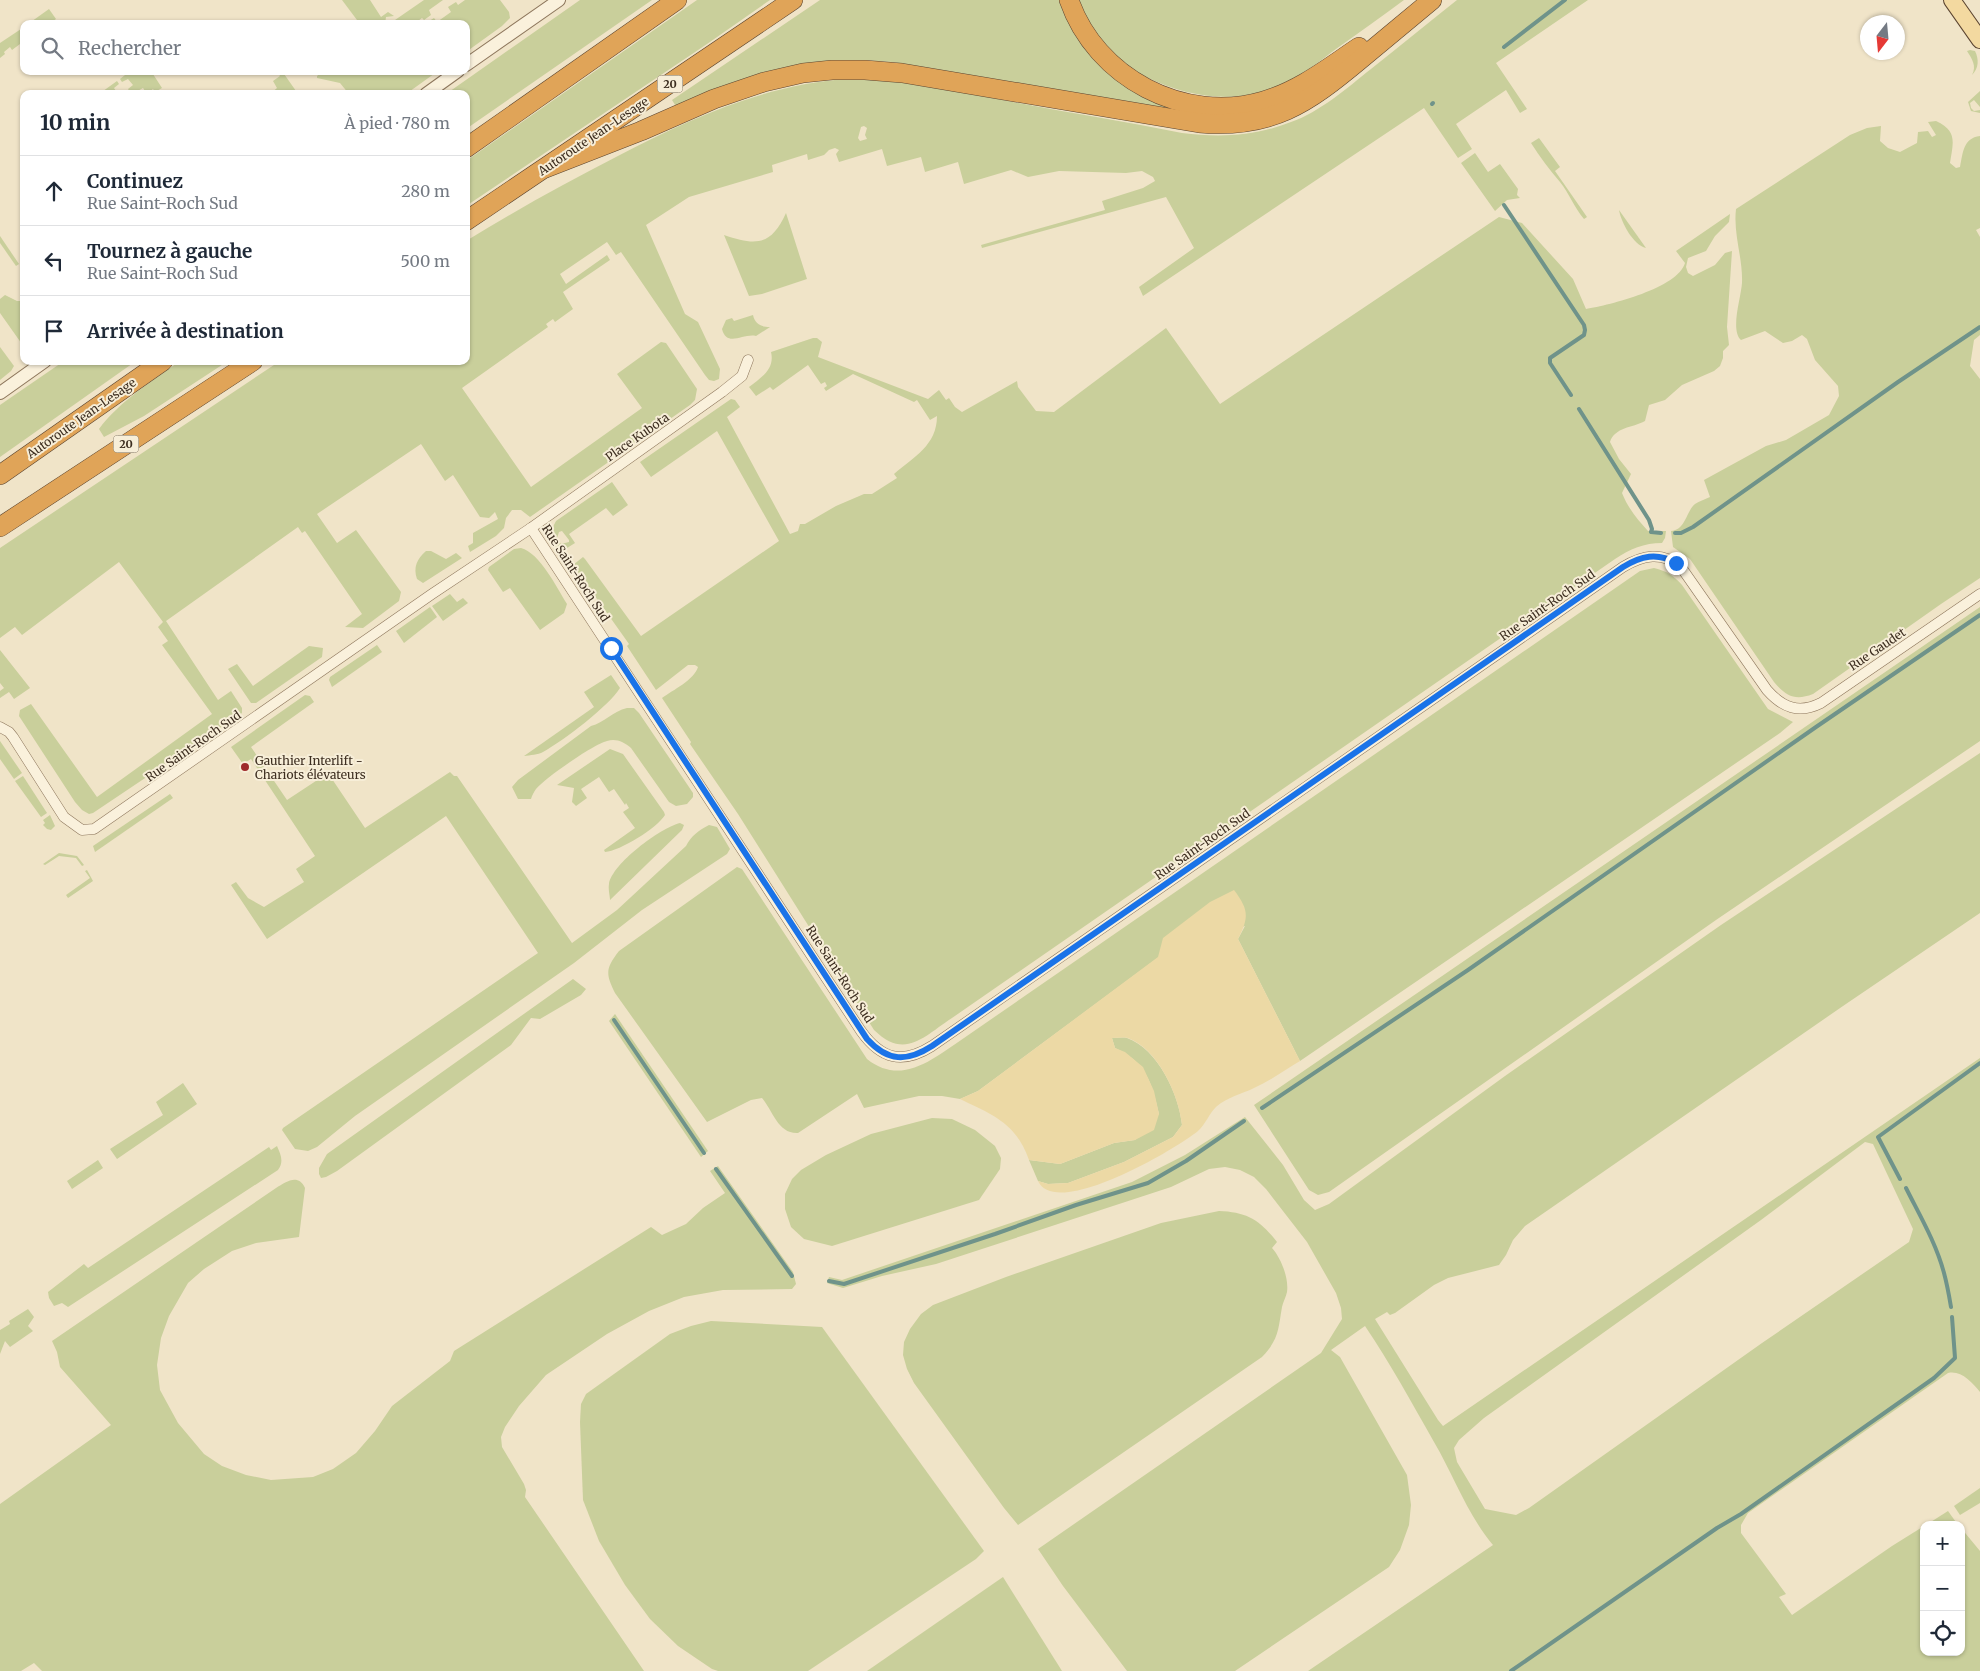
<!DOCTYPE html>
<html lang="fr">
<head>
<meta charset="utf-8">
<style>
	body { margin:0; font-family:Merriweather,serif; background:#f2f2f3; color:#1f2937 }
	.controls { position:absolute; right:15px; bottom:15px; display:grid; overflow:hidden; border-radius:10px; box-shadow:0 1px 4px #0004 }
	.controls button { width:45px; height:45px; display:grid; place-items:center; padding:0; border:0; border-bottom:1px solid #e0e1e3; background:#fff; color:#1f2937; font:25px sans-serif }
	.compass { position:absolute; left:1860px; top:15px; width:45px; height:45px; border-radius:50%; background:#fff; box-shadow:0 1px 4px #0004; rotate:196deg }
	.stop { position:absolute; width:15px; height:15px; margin:-11px; border:4px solid #1a73e8; border-radius:50%; background:#fff }
	.stop.end { background:#1a73e8; border-color:#fff; box-shadow:0 1px 5px #0008 }
	.list { margin:0; padding:0; list-style:none }
	h2 { display:flex; justify-content:space-between; align-items:center; height:65px; margin:0; padding:0 20px; font-size:21px }
	h2 small { font-size:16px; font-weight:400; color:#747a83 }
	.list li { display:grid; grid-template-columns:32px 1fr auto; gap:15px; align-items:center; box-sizing:border-box; height:70px; padding:0 20px; border-top:1px solid #e0e1e3 }
	.list b { display:block; font-size:19px; white-space:nowrap }
	.list p { margin:0; font-size:16px; white-space:nowrap; color:#747a83 }
	.list em { font-size:16px; font-style:normal; color:#747a83 }
	.icon { flex:none; width:28px; height:28px; fill:none; stroke:currentColor; stroke-width:2; stroke-linecap:round; stroke-linejoin:round }
	.map { position:relative; flex:none; width:1980px; height:1671px; overflow:hidden }
	.search { position:absolute; background:#fff; box-shadow:0 1px 4px #0004; left:20px; top:20px; width:450px; height:55px; display:flex; align-items:center; gap:12px; box-sizing:border-box; padding:0 18px; border-radius:10px; color:#747a83; font-size:19px }
	.panel { position:absolute; background:#fff; box-shadow:0 1px 4px #0004; left:20px; top:90px; width:450px; height:275px; border-radius:10px }
	.map>svg:first-child { display:block }
</style>
</head>
<body>
<div class="map">
<svg width="1980" height="1671" viewBox="0 0 1980 1671">
	<rect width="100%" height="100%" fill="#f0e4c8"/>
	<g fill="#c9cf9b" fill-rule="evenodd">
		<polygon points="342,0 370,0 381,17 388,12 394,16 386,17 385,24 360,24"/>
		<polygon points="424,0 443,0 429,10 431,15 424,20 422,18 414,24 394,24 395,20"/>
		<polygon points="465,0 500,0 509,12 510,18 502,26 466,52 466,24 426,23 434,18 437,22 451,12 448,7 456,2 458,5"/>
		<polygon points="580,0 652,0 466,129 466,94 446,94"/>
		<polygon points="697,0 770,0 707,44 466,206 466,161"/>
		<polygon points="820,0 1061,0 1112,76 1131,90 1146,98 1231,119 892,62 864,60 835,61 677,108 672,100"/>
		<path d="M1079 0H1404C1382 16 1359 33 1336 49 1319 62 1302 75 1283 84 1239 105 1190 98 1148 78 1117 63 1089 32 1079 0Z"/>
		<path d="M1457 0H1588L1496 63 1527 109 1520 113 1506 90 1456 124 1472 149 1458 158 1424 108 1143 296 1139 287 1194 248 1166 197 982 248 981 245 1105 210 1102 201 1143 188 1155 181 1153 177 1142 171 1126 173 1059 171 1028 177 1011 170 964 184 958 162 925 172 921 157 887 166 882 149 839 162 836 154 839 150 835 148 829 150 824 155 808 160 807 154 772 165 773 172 689 197 646 225 685 314 698 322 720 369 719 379 714 381 709 380 705 375 621 252 616 255 607 242 560 274 566 284 607 255 610 260 563 292 573 309 555 322 553 319 546 324 548 327 462 388 531 487 642 408 617 374 661 342 666 343 697 389 695 400 690 405 530 517 521 510H512L506 518 504 528 496 536 470 552 468 546 473 543V533L498 519 495 512 489 518 480 517 453 475 445 481 421 444 317 514 337 543 356 530 401 592 399 601 363 628 345 627 362 614 305 531 302 533 298 527 166 621 218 700 231 691 242 708V713L93 813 89 814 82 810 75 802 19 716 20 710 31 704 97 797 212 714 162 645 168 641 158 627 163 622 119 562 22 635 15 627 0 638V548L280 361H466V241C515 211 565 183 616 157 689 119 765 84 848 79 900 76 952 91 1003 100 1062 112 1123 121 1182 133 1221 138 1255 136 1291 122 1320 112 1347 88 1371 69 1400 46 1428 23 1457 0ZM864 126 867 128 865 135 867 139 860 141 858 138 861 127Z"/>
		<polygon points="49,9 56,19 49,24 28,24"/>
		<polygon points="24,27 24,41 12,50 10,47 4,52 5,54 0,58 0,43"/>
		<path d="M1970 50 1975 51C1979 59 1979 68 1972 75 1977 66 1972 59 1967 51Z"/>
		<polygon points="130,71 151,71 162,88 155,92 153,89 147,94 143,88 134,93 130,92 128,89 133,85 128,79 122,82 120,79"/>
		<polygon points="277,71 282,71 296,91 291,94 270,94 277,88 273,81 280,76"/>
		<polygon points="323,71 438,71 406,94 349,94 340,83 317,78 317,76"/>
		<polygon points="117,81 119,84 114,88 118,94 99,94"/>
		<polygon points="1980,91 1980,107 1974,100 1970,103 1971,108 1974,111 1980,110 1980,113 1971,111 1968,102"/>
		<path d="M1936 121C1958 131 1953 143 1950 163L1956 168 1960 167C1963 153 1963 138 1980 136V228L1976 230 1980 237V335L1974 340 1970 366 1980 379V578L1941 604 1813 694C1795 701 1786 696 1774 682L1690 559 1673 547 1671 531C1686 530 1686 511 1695 504 1699 501 1706 499 1710 497L1704 480 1766 446 1786 440 1829 415 1839 396 1838 386 1815 360 1807 339 1802 335 1792 341 1783 343 1765 331 1741 340C1730 330 1741 298 1742 283 1743 258 1733 234 1736 209L1850 135 1867 128 1881 126 1880 141 1888 148 1900 152 1917 143 1918 132 1928 131 1932 137 1936 135 1928 122Z"/>
		<path d="M1539 138 1560 167 1555 171 1587 217 1584 219C1574 207 1569 193 1560 182 1549 169 1540 157 1531 143Z"/>
		<polygon points="1475,153 1488,172 1500,164 1518,189 1517,195 1520,198 1507,200 1495,211 1461,163"/>
		<path d="M1619 210 1646 248C1633 245 1621 222 1619 210Z"/>
		<path d="M786 213 807 279 762 294 749 296 724 235C756 246 771 246 786 213Z"/>
		<path d="M1730 214 1729 222 1715 236 1706 251 1688 258 1686 267 1688 273 1693 276 1715 265 1725 253 1732 251 1727 327 1729 345 1723 351V358L1720 366 1714 371 1682 385 1665 400 1649 405 1645 421C1632 428 1615 427 1610 442L1619 459 1631 474 1622 493C1628 508 1637 519 1648 531H1666L1665 538 1662 543C1644 543 1630 549 1615 559L952 1018C923 1037 905 1060 874 1030L738 814 690 744 691 742 662 698C673 690 694 680 698 667L695 665H688L656 690 627 646 629 644 573 565 583 557 585 559 641 636 779 541 717 431 651 477 640 462 731 399 735 400 740 407 727 417 790 534 798 531 800 524H805L836 506 864 494H872L897 478 894 474C914 457 937 445 937 416L930 420 917 400 914 402 853 374 826 391 824 388 827 386 825 382 821 384 808 365 773 390 770 387 756 396 749 387C762 377 775 369 771 352L813 338H817L822 342 818 357 928 399 939 390 946 400 949 398 955 407 962 412 1017 381 1018 387 1036 411 1054 412 1166 328 1220 404 1499 217 1522 223 1573 279 1586 309C1610 305 1678 288 1685 263L1676 251Z"/>
		<polygon points="0,236 19,264 16,266 0,243"/>
		<polygon points="5,295 17,301 24,301 24,347 0,313 0,299"/>
		<path d="M753 315C755 324 761 327 770 327L756 336C743 333 727 348 722 329L726 320 732 318 734 321Z"/>
		<polygon points="0,347 14,366 11,371 0,380"/>
		<polygon points="64,361 136,361 0,457 0,405"/>
		<path d="M180 361H228L144 416 104 437 99 429C120 401 152 381 180 361Z"/>
		<path d="M612 482 628 505 613 516 606 508 569 534 575 543 559 553C552 541 549 533 556 521ZM562 531 569 540V542L561 544 557 538 559 532Z"/>
		<path d="M521 548C540 553 557 588 567 604L564 613 540 630 510 588 503 592 488 570 489 567 514 549Z"/>
		<path d="M426 551H431L446 559 456 553 462 558 423 583 417 579C413 567 417 559 426 551Z"/>
		<path d="M1654 568C1667 571 1674 576 1682 585L1768 709 1793 722 1780 733 1300 1061 1238 939 1245 926 1159 957 978 1091 960 1099 942 1096H919L864 1108 857 1094 798 1133C778 1134 773 1111 762 1098L751 1100 707 1122 615 993C605 973 606 968 619 951L737 867 742 869 867 1059C902 1087 934 1058 964 1038L1640 571Z"/>
		<polygon points="450,594 457,602 463,598 468,603 443,621 432,606"/>
		<polygon points="430,607 437,617 404,643 396,631"/>
		<polygon points="1980,607 1980,741 1716,920 1329,1192 1318,1195 1309,1190 1254,1105"/>
		<polygon points="377,645 382,652 332,687 329,680 330,677"/>
		<polygon points="309,646 323,648 322,657 256,703 251,703 228,669 237,664 253,686"/>
		<polygon points="0,650 30,688 14,699 9,692 0,698 0,691 4,688 0,683"/>
		<path d="M611 675 620 688C609 706 563 741 543 752 538 755 530 755 524 756L594 707 584 692Z"/>
		<path d="M305 695 310 696 314 702 251 747 287 800 328 773 365 828 450 772 454 776H457L572 943 617 910 686 846C691 836 699 830 709 825L717 827 730 849 727 854 642 910 574 963 355 1116 317 1147 308 1151 295 1149 282 1130 283 1128 538 953 446 816 267 939 231 885 236 882 248 898 264 907 304 882 296 869 315 856 251 759 243 764 231 747Z"/>
		<path d="M627 708H634L639 713 693 793V797L687 804 676 806 669 802 631 748C624 742 616 738 607 741 594 744 545 778 536 789 534 792 532 795 531 799H518L512 787 518 780 591 726C604 723 613 711 627 708Z"/>
		<polygon points="0,741 22,773 14,779 0,759"/>
		<path d="M610 749 623 754 664 812 665 815C657 828 620 851 605 852L604 850 635 828 623 812 629 808 626 803 625 805 614 789 609 792 599 777 581 789 587 798 576 806 572 802 574 788 557 785Z"/>
		<path d="M1980 753V913L1843 1006 1525 1226 1513 1240 1506 1255 1499 1265 1448 1278 1434 1285 1395 1313 1390 1315 1387 1312 1375 1319 1438 1420 1443 1426 1980 1058V1392C1972 1382 1961 1370 1948 1373L1748 1513 1741 1525V1533L1786 1594 1779 1597 1792 1615 1892 1546 1924 1526V1652H1961V1528L1980 1551V1671H1308L1493 1545C1467 1514 1454 1476 1434 1442 1412 1403 1390 1363 1365 1326L1331 1350 1340 1357 1407 1475 1411 1505 1409 1525 1400 1550 1389 1567 1235 1671H1127L1063 1586 1038 1549 1321 1353 1342 1319 1341 1308 1336 1293 1307 1242 1266 1189 1254 1177 1240 1170 1225 1167 1209 1169 1171 1187 936 1264 882 1276 843 1288 827 1283 829 1277 842 1280 1132 1182 1185 1155 1245 1117 1283 1165 1304 1200 1315 1210 1329 1204 1505 1076 1721 925ZM1865 1142 1873 1144 1913 1229 1909 1242 1762 1343 1529 1508 1516 1515 1485 1509 1457 1462 1454 1448 1459 1440 1484 1418 1761 1220Z"/>
		<polygon points="23,776 47,813 41,817 15,781"/>
		<polygon points="170,794 173,798 95,852 93,846"/>
		<polygon points="50,815 55,826 51,830 47,829 43,825 45,823 43,820"/>
		<path d="M680 823 684 825 682 830 610 900C610 896 608 889 609 884 612 864 660 828 680 823Z"/>
		<polygon points="59,853 77,856 84,865 82,866 76,858 59,856 45,865 43,864"/>
		<polygon points="87,870 93,881 68,898 66,895 90,878 85,871"/>
		<polygon points="573,979 586,989 581,995 540,1019 531,1018 511,1045 337,1171 326,1177 321,1178 319,1174 319,1168 327,1154"/>
		<polygon points="615,1014 708,1151 701,1157 609,1021"/>
		<path d="M1112 1038C1117 1038 1123 1037 1127 1038 1158 1049 1179 1095 1182 1125L1173 1137 1124 1162 1068 1183 1048 1184 1038 1181 1029 1160 1060 1164 1114 1143 1135 1140 1159 1114C1152 1083 1146 1062 1115 1048Z"/>
		<polygon points="183,1083 197,1104 117,1159 110,1149 163,1115 156,1102"/>
		<polygon points="932,1118 952,1119 975,1130 995,1146 1001,1158 1000,1169 979,1200 832,1246 804,1239 791,1227 785,1209 785,1194 792,1179 801,1170 826,1155 871,1134"/>
		<path d="M277 1146C281 1155 284 1162 278 1170L68 1307 62 1303 54 1306 49 1298 48 1292 84 1264 88 1268 269 1147 271 1150Z"/>
		<polygon points="98,1160 103,1168 72,1189 67,1181"/>
		<path d="M718 1166 793 1272 796 1284 792 1289 723 1290 684 1297 649 1311 607 1334 546 1375 519 1406 505 1427 501 1437 502 1447 524 1484 526 1490 525 1497 644 1671H42L34 1663 21 1671H0V1504L111 1425 60 1367 57 1352 52 1341 276 1188C286 1182 298 1173 305 1188L299 1237 256 1243 232 1251 204 1269 188 1283 169 1316 161 1338 157 1365 160 1390 178 1423 204 1454 222 1466 246 1475 271 1480 313 1477 333 1469 356 1453 375 1431 392 1406 450 1361 454 1351 651 1227 662 1235 686 1224 703 1208 725 1193 710 1171Z"/>
		<path d="M1219 1211C1247 1212 1260 1220 1277 1242L1272 1248C1281 1258 1289 1278 1287 1292 1286 1297 1283 1302 1282 1307 1278 1330 1279 1339 1262 1357L1018 1525 1004 1508 914 1383 907 1369 903 1355 904 1342 910 1329 921 1314 933 1305 1006 1277 1161 1223Z"/>
		<polygon points="28,1309 34,1317 28,1326 33,1331 10,1347 5,1341 0,1354 0,1330 10,1324 9,1321"/>
		<polygon points="711,1321 822,1327 984,1551 976,1559 808,1671 718,1671 712,1669 678,1646 650,1619 625,1585 599,1541 583,1500 580,1422 581,1404 586,1394 670,1334 691,1326"/>
		<polygon points="1980,1488 1980,1503 1960,1515 1954,1506"/>
		<polygon points="1948,1511 1958,1525 1926,1525"/>
		<polygon points="1003,1577 1062,1671 867,1671"/>
	</g>
	<path fill="#ecd9a5" d="M1234 890C1249 910 1249 917 1238 939L1300 1061C1285 1070 1270 1081 1254 1088 1242 1094 1227 1097 1216 1107 1209 1114 1205 1125 1198 1131 1176 1149 1056 1220 1038 1181L1048 1184 1068 1183 1124 1162 1173 1137 1182 1125C1179 1095 1158 1049 1128 1038 1123 1037 1117 1038 1112 1038L1115 1048 1125 1052 1143 1067 1154 1091 1159 1114 1154 1130 1135 1140 1114 1143 1060 1164 1029 1160C1016 1123 993 1115 960 1099L978 1091 1158 957 1163 938 1210 902Z"/>
	<g fill="none" stroke-linecap="round" stroke-linejoin="round">
		<g stroke="#6f938a" stroke-width="4">
			<polyline points="1504,47 1565,0"/>
			<polyline points="1432,104 1433,103"/>
			<polyline points="1504,205 1584,325 1585,330 1584,335 1550,358 1550,363 1571,395"/>
			<polyline points="1579,409 1649,520 1652,529 1651,532 1661,533"/>
			<polyline points="1675,533 1681,533 1693,527 1898,382 1980,327"/>
			<polyline points="614,1020 704,1153"/>
			<polyline points="1262,1108 1468,970 1816,727 1980,615"/>
			<polyline points="716,1169 792,1276"/>
			<polyline points="1900,1179 1878,1137 1980,1063"/>
			<path d="M1906 1188C1920 1216 1936 1243 1944 1273 1947 1284 1949 1295 1951 1307"/>
			<polyline points="829,1281 844,1284 995,1234 1076,1205 1148,1183 1186,1161 1244,1121"/>
			<polyline points="1511,1671 1717,1528 1741,1514 1934,1378 1955,1358 1952,1317"/>
		</g>
		<g stroke="#8d765c" stroke-width="11">
			<g id="minor">
				<path d="M531 528 861 1031C881 1059 902 1065 932 1046L1534 629 1623 567C1643 555 1662 551 1681 567L1767 690C1783 708 1799 714 1821 703L1980 594"/>
				<polyline points="0,727 9,732 13,737 64,817 82,830 94,829 432,594 531,528 722,392 742,376 748,360"/>
			</g>
		</g>
		<g stroke="#8d765c" stroke-width="14">
			<g id="tertiary">
				<polyline points="466,65 559,0"/>
				<polyline points="426,94 458,71"/>
				<polyline points="0,393 45,361"/>
			</g>
		</g>
		<g stroke="#5b4430" stroke-width="18">
			<polyline id="primary" points="1952,0 1980,40"/>
		</g>
		<g stroke="#5b4430" stroke-width="20">
			<g id="motorway">
				<path d="M1069 0C1096 78 1184 124 1263 101 1299 91 1329 67 1359 47"/>
				<polyline points="466,148 677,0"/>
				<path d="M546 168 641 131 714 99 764 82 803 73 832 70H865L902 73 1199 123C1272 129 1307 104 1361 59 1385 39 1408 20 1432 0"/>
				<polyline points="466,221 793,0"/>
				<polyline points="0,475 163,361"/>
				<polyline points="0,527 253,361"/>
			</g>
		</g>
		<use href="#minor" stroke="#faf1dc" stroke-width="10"/>
		<use href="#tertiary" stroke="#faf1dc" stroke-width="12"/>
		<use href="#primary" stroke="#f3d9a0" stroke-width="16"/>
		<use href="#motorway" stroke="#e0a458" stroke-width="19"/>
	</g>
	<g fill="none" stroke-linecap="round" stroke-linejoin="round">
		<path stroke="#1a73e8" stroke-width="6" d="M611 648 867 1039C888 1062 907 1062 932 1046L1623 567C1641 556 1657 552 1676 563"/>
	</g>
	<circle fill="#9e2a2b" stroke="#f7eed8" stroke-width="2" cx="245" cy="767" r="5"/>
	<g text-anchor="middle" dominant-baseline="central" stroke-width="4" stroke-linejoin="round" paint-order="stroke">
		<g fill="#f7eed8" stroke="#756857" stroke-width="1">
			<rect x="657.5" y="75.5" width="25" height="17" rx="4"/>
			<rect x="113.5" y="435.5" width="25" height="17" rx="4"/>
		</g>
		<g font-size="11" font-weight="bold" fill="#3d2e20">
			<text x="670" y="84">20</text>
			<text x="126" y="444">20</text>
		</g>
		<g font-size="12" fill="#3d2e20" stroke="#f7eed8">
			<text transform="translate(593 136) rotate(-34)">Autoroute Jean-Lesage</text>
			<text transform="translate(81 418) rotate(-35)">Autoroute Jean-Lesage</text>
			<text transform="translate(637 437) rotate(-35)">Place Kubota</text>
			<text transform="translate(576 573) rotate(57)">Rue Saint-Roch Sud</text>
			<text transform="translate(1547 605) rotate(-35)">Rue Saint-Roch Sud</text>
			<text transform="translate(1877 649) rotate(-34)">Rue Gaudet</text>
			<text transform="translate(193 746) rotate(-35)">Rue Saint-Roch Sud</text>
			<text transform="translate(1202 844) rotate(-35)">Rue Saint-Roch Sud</text>
			<text transform="translate(840 974) rotate(57)">Rue Saint-Roch Sud</text>
		</g>
		<g font-size="12" fill="#3d2e20" stroke="#f7eed8" text-anchor="start">
			<text x="255" y="760">Gauthier Interlift -<tspan x="255" dy="14">Chariots élévateurs</tspan></text>
		</g>
	</g>
</svg>
<div class="controls">
<button>+</button>
<button>−</button>
<button><svg class="icon" aria-label="locate" viewBox="0 0 24 24"><circle cx="12" cy="12" r="6"/><path d="M12 2v4M12 18v4M2 12h4M18 12h4"/></svg></button>
</div>
<svg class="compass" viewBox="-18 -18 36 36"><path d="M0-13l5 13h-10z" fill="#e53935"/><path d="M0 13l5-13h-10z" fill="#747a83"/></svg>
<div class="stop" style="left:611px;top:648px"></div>
<div class="stop end" style="left:1676px;top:563px"></div>
<div class="search"><svg class="icon" aria-label="search" viewBox="0 0 24 24"><circle cx="10" cy="10" r="6"/><path d="M15 15l6 6"/></svg>Rechercher</div>
<section class="panel">
<h2>10 min<small>À pied · 780 m</small></h2>
<ul class="list">
<li><svg class="icon" aria-label="ahead" viewBox="0 0 24 24"><path d="M12 20V5M6 11l6-6 6 6"/></svg><div><b>Continuez</b><p>Rue Saint-Roch Sud</p></div><em>280 m</em></li>
<li><svg class="icon" aria-label="left" viewBox="0 0 24 24"><path d="M17 20v-9H6M10 6l-5 5 5 5"/></svg><div><b>Tournez à gauche</b><p>Rue Saint-Roch Sud</p></div><em>500 m</em></li>
<li><svg class="icon" aria-label="arrive" viewBox="0 0 24 24"><path d="M6 21V4h12l-3 4 3 4H6"/></svg><div><b>Arrivée à destination</b></div></li>
</ul>
</section>
</div>
</body>
</html>
